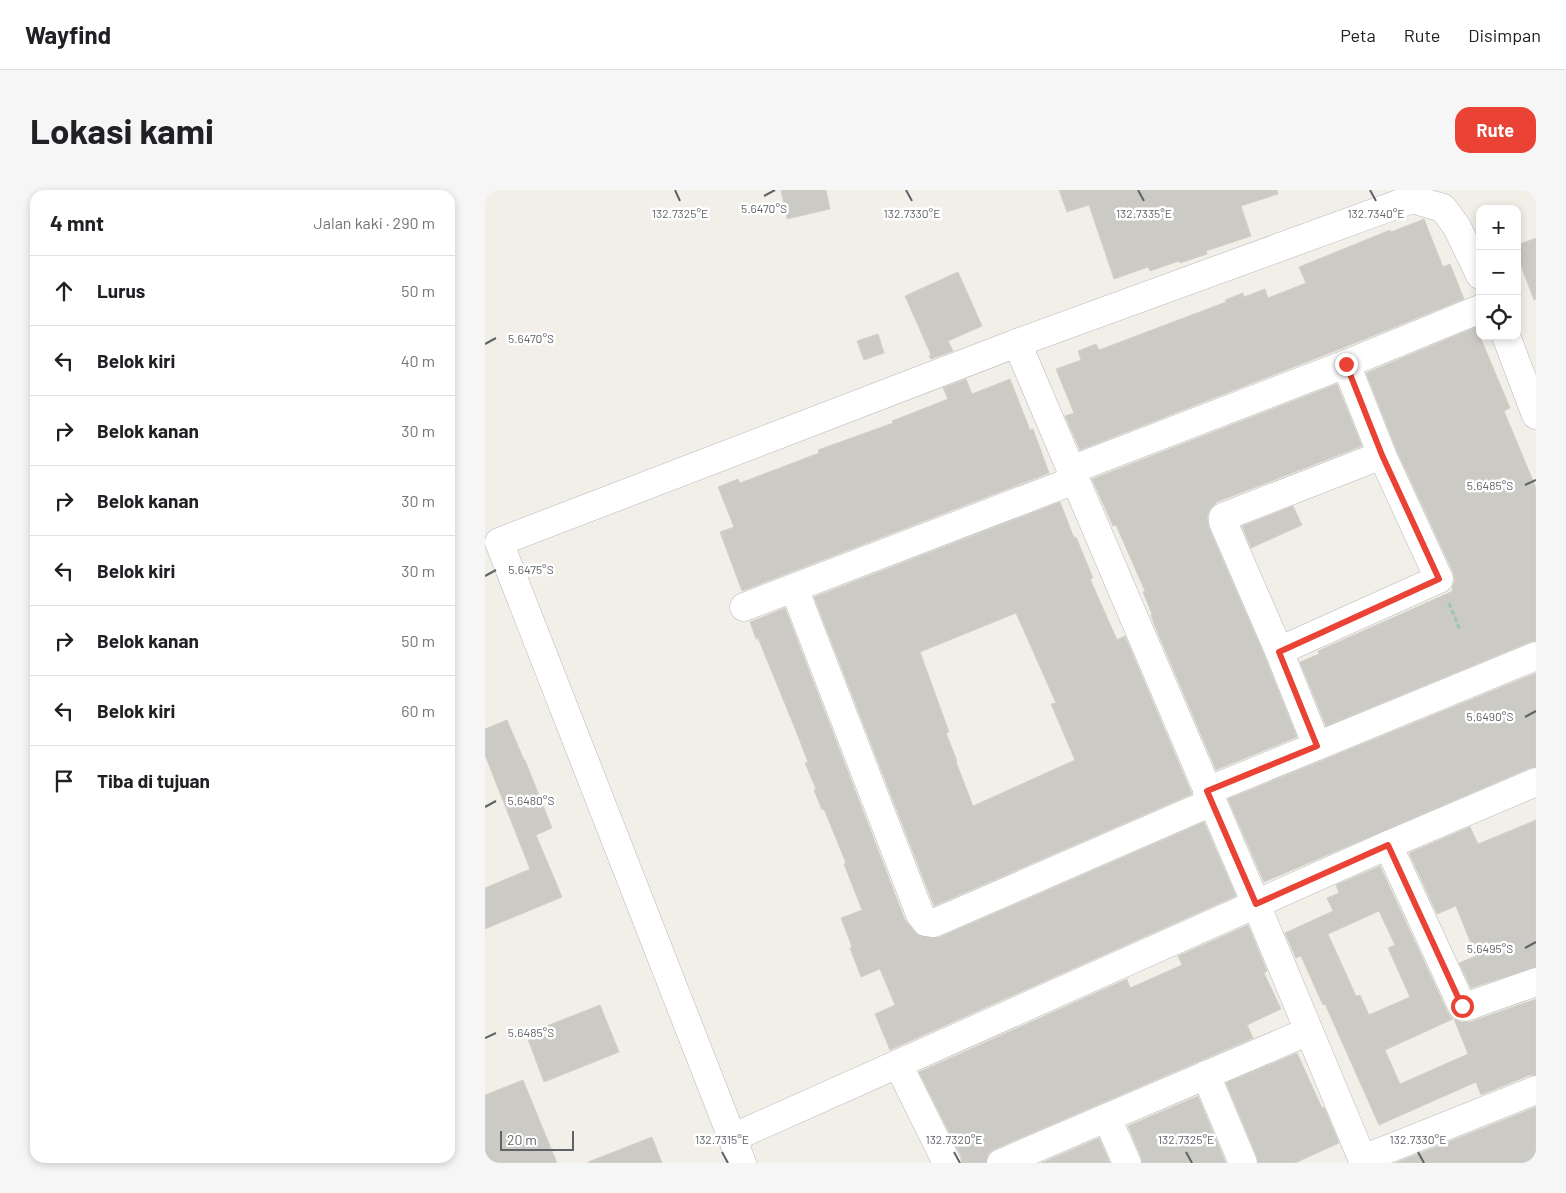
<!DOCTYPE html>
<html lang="id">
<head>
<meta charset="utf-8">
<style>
	body { margin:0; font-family:Barlow,sans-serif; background:#f6f6f6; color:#202124 }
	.controls { position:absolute; right:15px; top:15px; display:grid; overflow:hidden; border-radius:10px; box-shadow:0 2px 8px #0003 }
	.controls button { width:45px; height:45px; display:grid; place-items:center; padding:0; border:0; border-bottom:1px solid #e0e0e0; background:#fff; color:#202124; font:25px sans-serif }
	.scale { position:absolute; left:15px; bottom:12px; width:74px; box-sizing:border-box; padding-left:5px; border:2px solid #5f6368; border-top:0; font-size:14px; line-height:18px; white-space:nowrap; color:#5f6368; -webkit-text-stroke:4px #fff; paint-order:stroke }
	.stop { position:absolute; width:15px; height:15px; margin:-11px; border:4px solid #ea4335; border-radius:50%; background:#fff }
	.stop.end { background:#ea4335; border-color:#fff; box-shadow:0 1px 5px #0008 }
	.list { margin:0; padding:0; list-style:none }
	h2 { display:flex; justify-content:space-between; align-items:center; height:65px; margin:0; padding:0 20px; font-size:21px }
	h2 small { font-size:16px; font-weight:400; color:#757577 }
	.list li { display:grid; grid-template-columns:32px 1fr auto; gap:15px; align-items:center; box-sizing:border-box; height:70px; padding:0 20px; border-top:1px solid #e0e0e0 }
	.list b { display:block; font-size:19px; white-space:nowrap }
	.list em { font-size:16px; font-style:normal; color:#757577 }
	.icon { flex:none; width:28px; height:28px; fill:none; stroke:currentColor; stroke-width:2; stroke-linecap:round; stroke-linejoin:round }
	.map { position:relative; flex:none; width:1051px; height:973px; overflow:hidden; border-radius:15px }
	header { display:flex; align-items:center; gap:30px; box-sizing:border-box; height:70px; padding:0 25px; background:#fff; border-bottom:1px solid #e0e0e0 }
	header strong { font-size:24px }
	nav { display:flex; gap:28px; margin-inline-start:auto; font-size:18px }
	.intro { display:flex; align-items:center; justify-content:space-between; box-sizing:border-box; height:120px; padding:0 30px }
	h1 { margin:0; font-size:35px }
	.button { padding:12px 22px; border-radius:15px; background:#ea4335; color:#fff; font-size:18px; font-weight:700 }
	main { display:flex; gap:30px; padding:0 30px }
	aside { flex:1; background:#fff; border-radius:15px; box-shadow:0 2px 8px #0003 }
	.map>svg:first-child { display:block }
</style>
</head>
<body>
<header>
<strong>Wayfind</strong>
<nav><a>Peta</a><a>Rute</a><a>Disimpan</a></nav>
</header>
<div class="intro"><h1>Lokasi kami</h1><a class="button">Rute</a></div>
<main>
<aside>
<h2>4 mnt<small>Jalan kaki · 290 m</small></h2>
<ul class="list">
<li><svg class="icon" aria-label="ahead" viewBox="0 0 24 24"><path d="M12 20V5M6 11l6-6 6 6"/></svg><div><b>Lurus</b></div><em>50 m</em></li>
<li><svg class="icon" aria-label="left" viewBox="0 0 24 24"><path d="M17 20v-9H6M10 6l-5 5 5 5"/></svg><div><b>Belok kiri</b></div><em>40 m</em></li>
<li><svg class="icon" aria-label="right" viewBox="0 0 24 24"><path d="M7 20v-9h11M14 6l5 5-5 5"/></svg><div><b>Belok kanan</b></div><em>30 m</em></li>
<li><svg class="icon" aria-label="right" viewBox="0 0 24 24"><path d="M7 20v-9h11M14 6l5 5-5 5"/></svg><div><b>Belok kanan</b></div><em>30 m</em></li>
<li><svg class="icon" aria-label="left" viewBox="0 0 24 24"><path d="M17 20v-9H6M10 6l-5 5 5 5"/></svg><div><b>Belok kiri</b></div><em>30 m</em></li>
<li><svg class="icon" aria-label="right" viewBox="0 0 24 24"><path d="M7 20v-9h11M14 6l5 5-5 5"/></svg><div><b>Belok kanan</b></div><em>50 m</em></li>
<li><svg class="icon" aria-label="left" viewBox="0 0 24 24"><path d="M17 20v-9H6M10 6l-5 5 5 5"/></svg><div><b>Belok kiri</b></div><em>60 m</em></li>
<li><svg class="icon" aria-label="arrive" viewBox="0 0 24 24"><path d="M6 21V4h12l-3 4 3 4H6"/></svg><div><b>Tiba di tujuan</b></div></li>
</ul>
</aside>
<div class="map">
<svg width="1051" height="973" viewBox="0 0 1051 973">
	<rect width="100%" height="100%" fill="#f1efe8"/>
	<g fill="#cccac5" stroke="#d6d1c6" fill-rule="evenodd">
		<polygon points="296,0 341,0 345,19 302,29"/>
		<polygon points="574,0 792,0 793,4 756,16 766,46 721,61 722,64 695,73 694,71 665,81 663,77 629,89 604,15 582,22"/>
		<polygon points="939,29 958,77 965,74 979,109 855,159 595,260 580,226 589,223 571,179 596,170 593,161 611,154 614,160 741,112 740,110 758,103 759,107 780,99 783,108 821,93 814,77 905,40 906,42"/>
		<polygon points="1051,48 1051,109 1049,110 1032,65 1032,55"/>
		<polygon points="473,82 497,136 463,151 468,161 446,169 444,166 446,165 420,106"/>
		<polygon points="991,137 1025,218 1019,221 1051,298 1051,451 1045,452 841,536 815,472 834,464 833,461 968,401 967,398 970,390 968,382 911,259 881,183"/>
		<polygon points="393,144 399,163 379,170 372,151"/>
		<polygon points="481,189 487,204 525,189 545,240 548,239 564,283 257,401 235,342 249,337 233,297 253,289 255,293 279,284 334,263 333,260 408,233 407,231 463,209 458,198"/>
		<polygon points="852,194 877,256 732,312 725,319 722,327 724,338 780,467 812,547 731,580 669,434 666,425 667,424 658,402 660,401 631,335 628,336 607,289"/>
		<path d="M575 312 589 348 591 347 608 388 605 389 632 450 640 446 707 604 449 716 329 407ZM531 423 571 513 566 514 590 570 488 616 471 572 472 571 461 543 464 542 435 462Z"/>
		<polygon points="808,316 817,335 766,358 757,336"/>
		<polygon points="300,418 420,730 433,745 447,748 455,747 719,632 751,706 405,860 390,824 410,815 395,779 376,787 365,758 367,757 356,728 377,720 359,674 361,673 339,619 337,620 329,600 331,599 320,573 323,572 309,536 273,448 271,449 265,432"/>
		<polygon points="1051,483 1051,577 1045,578 779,692 743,609"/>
		<polygon points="22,530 39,570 40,570 67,638 51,645 77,707 0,739 0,698 45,679 0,565 0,539"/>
		<polygon points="1051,630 1051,777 986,798 974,773 991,766 971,716 952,724 924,663 985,637 993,654"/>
		<path d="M895 676 963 823 968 829 900 860 915 894 983 864 969 829 976 832H985L1051 809V885H1045L996 905 991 892 894 935 840 814 838 815 816 766 811 768 800 743 848 721 842 708 854 703 851 695ZM894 721 910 755 903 758 925 807 884 825 875 805 871 806 843 744Z"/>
		<polygon points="763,735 782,781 779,783 796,819 762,835 768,848 510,959 503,964 501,973 477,973 476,966 434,882 642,789 645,798 697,775 693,766"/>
		<polygon points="115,815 134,862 59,892 41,844"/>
		<polygon points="812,863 837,918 839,917 854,953 810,973 773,973 772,967 741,893"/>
		<polygon points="38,890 72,973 0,973 0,905"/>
		<polygon points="713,906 741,973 657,973 656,967 643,936"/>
		<polygon points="1051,917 1051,973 910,973"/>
		<polygon points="167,947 177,973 103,973 103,972"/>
		<polygon points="614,948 625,973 556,973"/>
	</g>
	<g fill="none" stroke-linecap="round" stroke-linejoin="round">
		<g stroke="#b5b8bc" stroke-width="29">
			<g id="minor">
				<polyline points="1021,146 1051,225"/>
				<polyline points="532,153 771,714 879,973"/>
				<polyline points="586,280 861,174 995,119"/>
				<polyline points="309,398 435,724 441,732 449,733 727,612"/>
				<polyline points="259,417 590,290"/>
				<polyline points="794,461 954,389 897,265 861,174"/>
				<polyline points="832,556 1051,466"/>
				<polyline points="722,601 832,556 794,461 738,332 738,327 897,265"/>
				<polyline points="903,655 977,816 980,817 1051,792"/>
				<polyline points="413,874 462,973"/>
				<polyline points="721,885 758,973"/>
				<polyline points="622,928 642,973"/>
				<polyline points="247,948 903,655 1051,592"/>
				<polyline points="878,969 1051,900"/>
				<polyline points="257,973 14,352 532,153 927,9 958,18 972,37 995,85"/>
				<polyline points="516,973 824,841"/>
			</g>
		</g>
		<polyline stroke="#9cc7a9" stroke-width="3" stroke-dasharray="5 2.5" stroke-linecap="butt" points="964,413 975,440"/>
		<use href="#minor" stroke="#fff" stroke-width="28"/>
	</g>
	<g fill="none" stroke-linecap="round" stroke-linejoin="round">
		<polyline stroke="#ea4335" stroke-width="6" points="861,174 897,265 954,389 794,462 832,556 722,601 771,714 903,655 977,816"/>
	</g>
	<path fill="none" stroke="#5f6368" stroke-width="2" d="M190 0 195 11M421 0 427 11M653 0 659 11M885 0 891 11M279 6 290 0M0 154 11 148M1040 295 1051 290M0 386 11 380M1040 527 1051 521M0 617 11 611M1040 758 1051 752M0 848 11 843M237 962 243 973M469 962 475 973M701 962 707 973M933 962 939 973"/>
	<g font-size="12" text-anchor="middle" fill="#5f6368" stroke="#fff" stroke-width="5" stroke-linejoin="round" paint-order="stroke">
		<text x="279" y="23">5.6470°S</text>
		<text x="195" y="28">132.7325°E</text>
		<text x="427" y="28">132.7330°E</text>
		<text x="659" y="28">132.7335°E</text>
		<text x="891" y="28">132.7340°E</text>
		<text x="46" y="153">5.6470°S</text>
		<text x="1005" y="300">5.6485°S</text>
		<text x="46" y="384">5.6475°S</text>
		<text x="1005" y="531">5.6490°S</text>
		<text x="46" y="615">5.6480°S</text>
		<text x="1005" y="763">5.6495°S</text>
		<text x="46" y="847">5.6485°S</text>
		<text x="237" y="954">132.7315°E</text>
		<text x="469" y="954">132.7320°E</text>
		<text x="701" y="954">132.7325°E</text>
		<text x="933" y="954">132.7330°E</text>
	</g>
</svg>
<div class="controls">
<button>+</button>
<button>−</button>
<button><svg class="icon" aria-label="locate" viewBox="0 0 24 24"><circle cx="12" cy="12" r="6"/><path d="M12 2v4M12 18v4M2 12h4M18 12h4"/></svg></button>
</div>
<div class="scale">20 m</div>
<div class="stop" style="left:977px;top:816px"></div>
<div class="stop end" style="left:861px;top:174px"></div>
</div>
</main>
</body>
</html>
